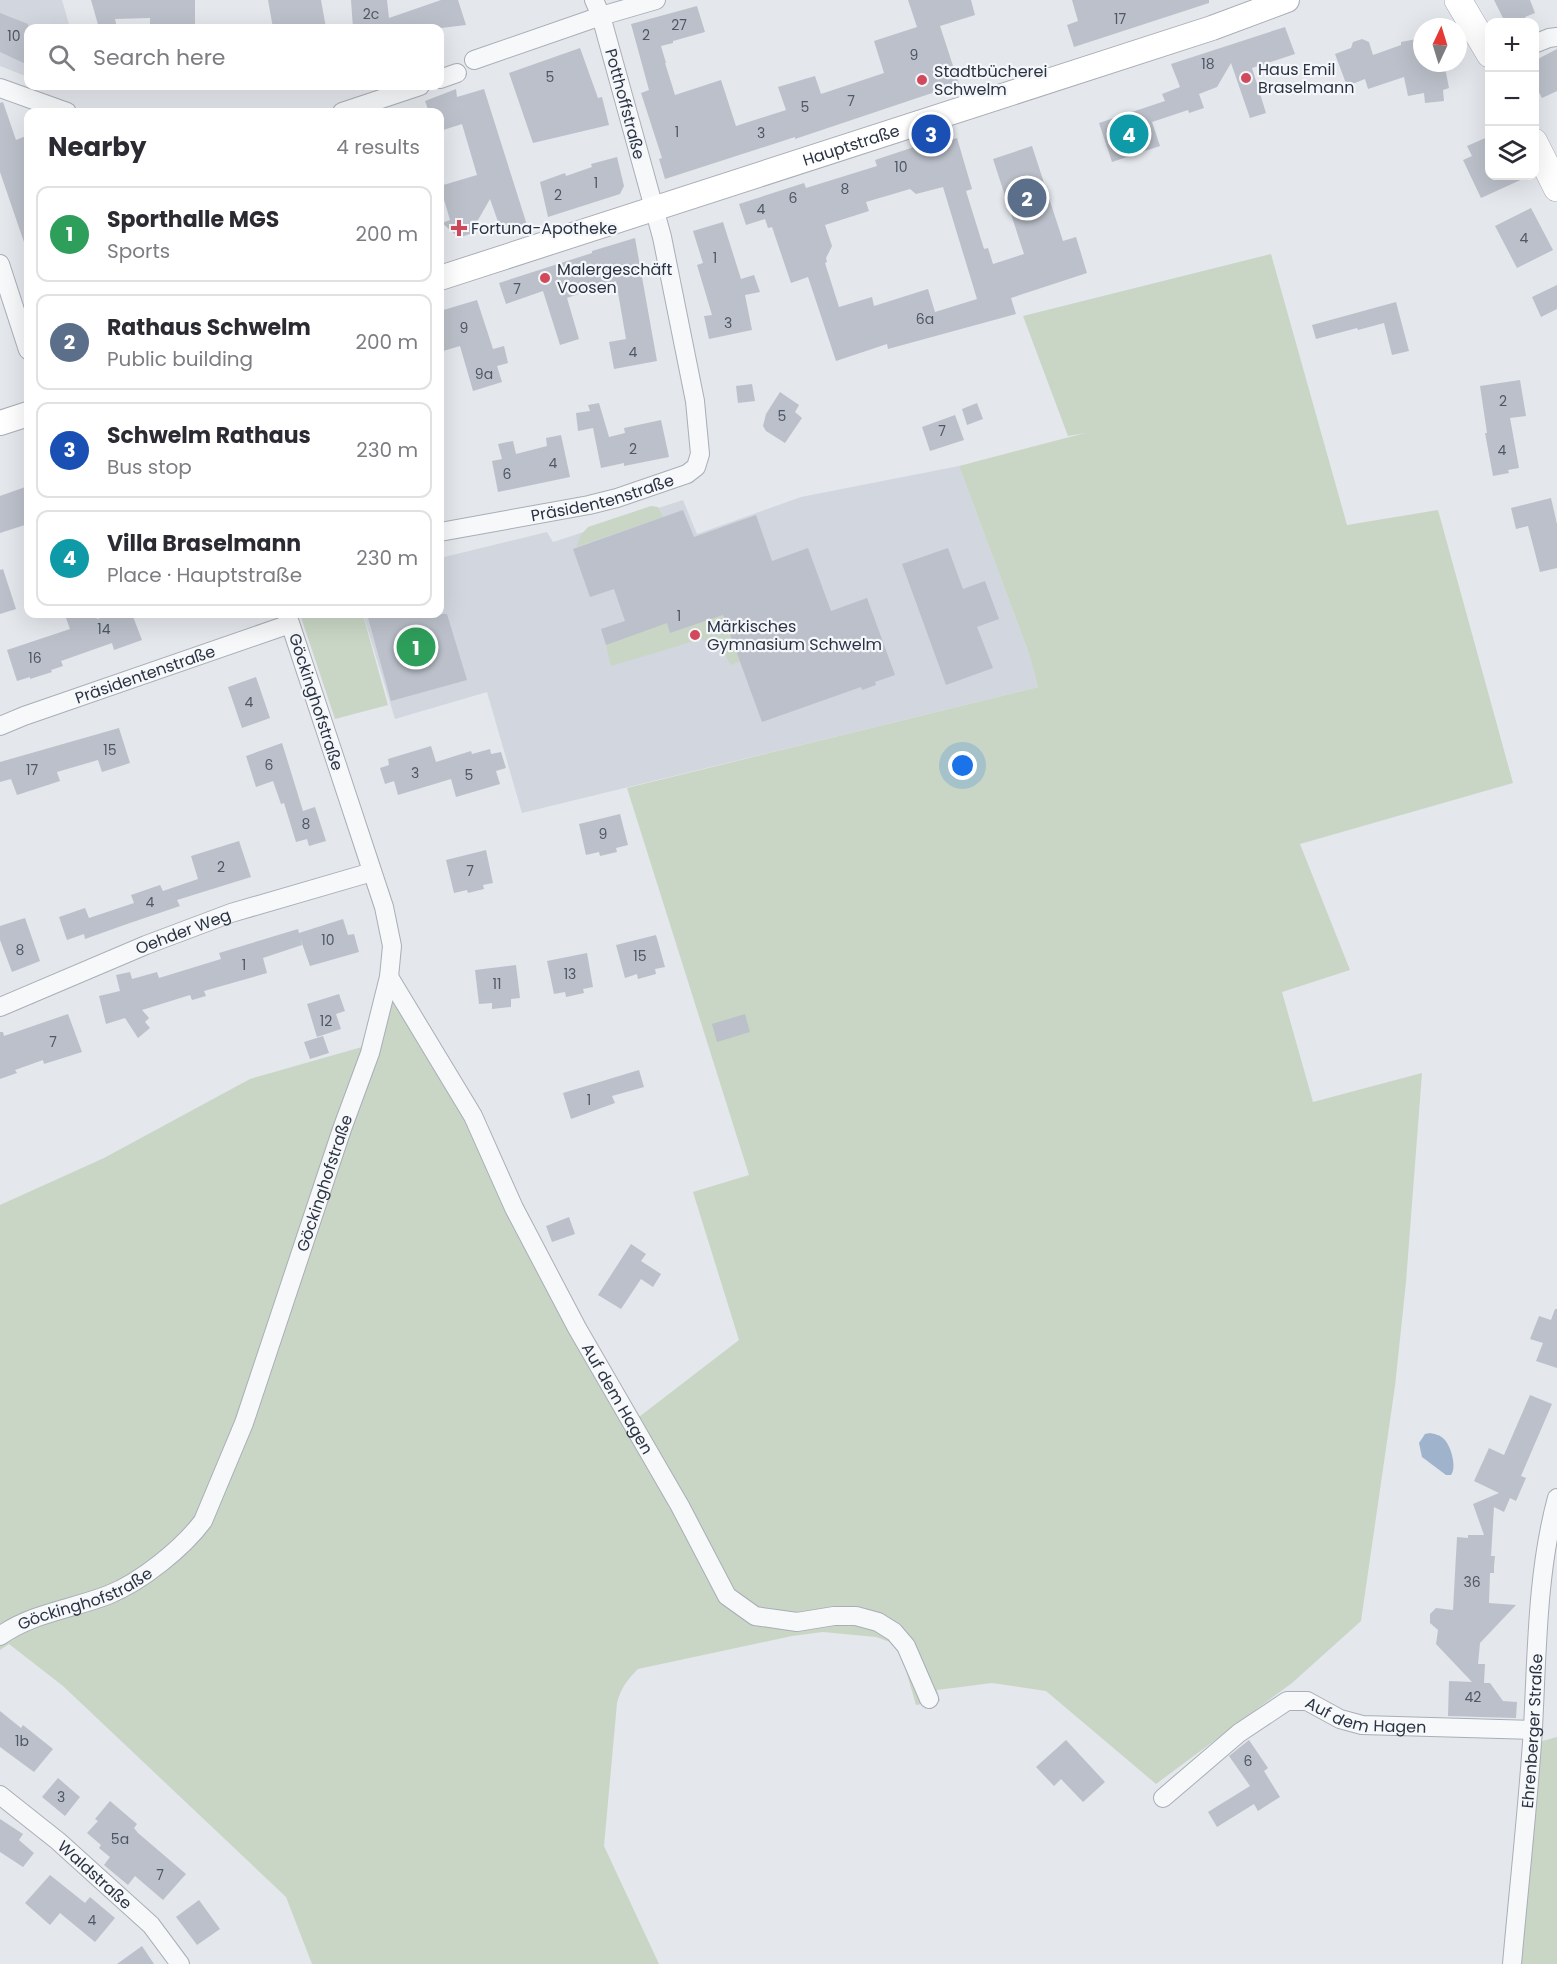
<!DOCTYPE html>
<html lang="en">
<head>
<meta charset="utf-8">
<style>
	body { margin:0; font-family:Poppins,sans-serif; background:#f7f7f7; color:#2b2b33 }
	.controls { position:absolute; right:18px; top:18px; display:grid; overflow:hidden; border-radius:12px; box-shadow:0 6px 24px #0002 }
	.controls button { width:54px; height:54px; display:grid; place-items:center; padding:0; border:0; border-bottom:2px solid #e1e1e2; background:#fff; color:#2b2b33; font:30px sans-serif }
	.compass { position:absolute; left:1413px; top:18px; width:54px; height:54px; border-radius:50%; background:#fff; box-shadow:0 6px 24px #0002; rotate:4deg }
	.you { position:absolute; left:963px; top:766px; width:21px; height:21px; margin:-15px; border:4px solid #fff; border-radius:50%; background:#1a73e8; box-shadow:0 0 0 9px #1a73e833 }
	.badge { display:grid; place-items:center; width:39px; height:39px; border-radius:50%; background:#0b8043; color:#fff; font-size:20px; font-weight:700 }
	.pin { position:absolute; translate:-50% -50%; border:3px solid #fff; box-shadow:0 2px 6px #0006 }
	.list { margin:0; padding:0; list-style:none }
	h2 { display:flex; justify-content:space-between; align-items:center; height:78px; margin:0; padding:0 24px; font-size:26px }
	h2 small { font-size:20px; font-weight:400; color:#7c7c81 }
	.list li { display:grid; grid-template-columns:39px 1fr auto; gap:18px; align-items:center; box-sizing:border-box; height:96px; margin:0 12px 12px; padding:0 12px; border:2px solid #e1e1e2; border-radius:12px }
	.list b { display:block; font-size:22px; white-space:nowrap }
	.list p { margin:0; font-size:20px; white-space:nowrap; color:#7c7c81 }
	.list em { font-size:20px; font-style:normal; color:#7c7c81 }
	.icon { flex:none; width:33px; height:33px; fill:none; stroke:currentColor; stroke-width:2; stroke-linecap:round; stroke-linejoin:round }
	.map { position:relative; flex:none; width:1557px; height:1964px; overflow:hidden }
	.search { position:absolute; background:#fff; box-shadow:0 6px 24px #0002; left:24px; top:24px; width:420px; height:66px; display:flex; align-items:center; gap:15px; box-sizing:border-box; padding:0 21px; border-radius:12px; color:#7c7c81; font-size:22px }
	.panel { position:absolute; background:#fff; box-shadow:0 6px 24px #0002; left:24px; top:108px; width:420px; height:510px; border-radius:12px }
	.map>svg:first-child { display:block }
</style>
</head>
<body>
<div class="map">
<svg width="1557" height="1964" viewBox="0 0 1557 1964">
	<rect width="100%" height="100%" fill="#e4e7ec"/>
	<g fill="#d2d6de">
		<polygon points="0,0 62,0 70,28 28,28 28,77 0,66"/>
		<polygon points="959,466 1029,654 1038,687 522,813 487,692 395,719 363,614 440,614 440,558 547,532 553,542 683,500 697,534 801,497"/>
	</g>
	<g fill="#c9d6c5">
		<path d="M1271 254 1347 525 1438 510 1513 783 1300 844 1350 970 1282 992 1313 1102 1422 1073 1406 1282 1395 1386 1361 1621 1292 1683 1156 1784 1046 1691 992 1683 937 1690 940 1701 916 1705 902 1657 890 1642 876 1637 823 1632 792 1636 638 1669C627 1680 621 1688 617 1703L604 1846 659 1964H312L286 1897 63 1686 9 1644 0 1650V1205L104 1158 250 1079 369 1045 394 985 561 1292 635 1420 739 1340 693 1192 749 1175 627 788 1038 687 1029 654 959 466 1085 433 1068 436 1023 316Z"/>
		<polygon points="651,506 658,507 663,517 576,547 581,535 588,527"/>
		<polygon points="300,614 361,614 363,615 388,705 335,719"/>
		<polygon points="723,615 740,661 731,665 720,647 715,647 701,639 611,666 606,645 666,621 670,633"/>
		<polygon points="1557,1737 1557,1964 1508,1964 1535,1743"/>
	</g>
	<path fill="#9fb4cc" d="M1430 1433C1435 1434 1440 1435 1444 1439 1451 1446 1457 1467 1451 1475H1446L1422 1457 1419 1443 1425 1434Z"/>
	<g fill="#bbc0ca" fill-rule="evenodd">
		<polygon points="91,0 195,0 195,28 150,28 150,18 115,19 117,28 99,28"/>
		<polygon points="268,0 321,0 326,28 273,28"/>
		<polygon points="351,0 387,0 389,18 441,0 458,0 466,25 441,28 353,28"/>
		<polygon points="908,0 971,0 975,15 940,26 959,84 795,139 795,137 665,179 659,159 662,158 641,93 649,90 631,24 697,6 705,32 673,41 673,43 661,46 666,63 665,63 675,95 721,80 736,126 786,110 778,87 815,76 821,94 884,73 874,41 917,27"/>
		<polygon points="1072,0 1209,0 1209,3 1074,47 1067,25 1078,21"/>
		<polygon points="1494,0 1530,0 1535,13 1525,17 1527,22 1505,22"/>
		<polygon points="0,13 28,24 28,65 0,52"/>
		<polygon points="1285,27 1295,54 1252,68 1266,113 1250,118 1231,63 1217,87 1199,94 1204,108 1189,113 1188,110 1152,122 1160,146 1112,162 1099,123 1165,101 1162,94 1180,87 1171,64"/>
		<polygon points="1422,38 1422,63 1444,63 1449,88 1443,90 1444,101 1425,103 1424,93 1408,96 1404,77 1368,89 1365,79 1347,86 1335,54 1351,48 1353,42 1362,39 1369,42 1373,55 1401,45 1401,42"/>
		<polygon points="580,48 598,98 602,97 609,125 533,143 509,73"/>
		<polygon points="1557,49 1557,91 1542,98 1534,83 1534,61"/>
		<polygon points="456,89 457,97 484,89 527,225 502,233 490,199 470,234 461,237 457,236 442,223 450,220 440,186 477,175 462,124 440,131 440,112 429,112 425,101"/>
		<polygon points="3,102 16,140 28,135 28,247 26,248 0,172 0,103"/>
		<polygon points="1490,136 1490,176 1529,176 1481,198 1463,160 1472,156 1467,146"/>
		<path d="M957 138 972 189 966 191 984 249 988 248 993 264 1024 254 993 159 1032 146 1063 241 1076 237 1087 273 1011 298 1016 314 888 349 887 344 836 361 808 277 791 283 772 227 768 228 765 219 746 225 739 204 804 183 806 188 877 166 875 160 917 146 919 150ZM943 187 977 299 935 312 928 289 874 306 872 297 839 307 825 263 827 262 826 258 832 246 825 225 869 211 866 202 910 189 916 194Z"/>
		<polygon points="617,157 624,186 620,194 548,217 540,182 565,173 566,176 592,167 591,164"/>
		<polygon points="1531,208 1553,250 1517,268 1495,226"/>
		<polygon points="723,222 741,279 754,275 760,292 745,295 752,330 709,339 704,316 712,315 697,265 703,263 693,231"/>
		<polygon points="635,238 657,361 614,369 609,342 626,339 616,281 567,298 579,339 560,345 543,291 506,304 499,283 592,253 592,251"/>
		<polygon points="1557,285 1557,309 1541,317 1532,297"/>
		<polygon points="477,300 493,349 504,346 508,363 497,366 502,382 473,391 460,346 440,352 440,311"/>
		<polygon points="1396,302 1409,351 1392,355 1384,323 1358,330 1357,328 1316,339 1312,325"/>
		<polygon points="1520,380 1526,416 1510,418 1519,468 1508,470 1509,473 1493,476 1485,433 1487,433 1480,386"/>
		<polygon points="752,384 755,401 738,403 736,386"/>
		<polygon points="780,392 799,405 795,412 802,418 785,443 766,431 763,426 766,414"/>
		<polygon points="599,403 609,437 625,433 624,428 661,420 669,457 624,466 624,463 601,468 593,428 578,431 576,413 590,411 588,405"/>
		<polygon points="977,403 983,419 967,425 962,409"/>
		<polygon points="955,415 964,440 930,451 922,427"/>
		<polygon points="561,435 570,477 498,492 492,461 502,459 498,444 513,441 516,454 547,446 546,438"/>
		<polygon points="28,486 28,524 0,533 0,496"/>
		<polygon points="1551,498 1557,524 1557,568 1540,572 1528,526 1516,529 1511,508"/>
		<polygon points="683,510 694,537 756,515 772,561 808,548 831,611 867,598 895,675 875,682 876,685 862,690 861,687 762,722 723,615 670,633 667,623 606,645 601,629 625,621 614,589 590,597 573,549"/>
		<polygon points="948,548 963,589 985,581 999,619 977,627 993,668 946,685 902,564"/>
		<polygon points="3,569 16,609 0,614 0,570"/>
		<polygon points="79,614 95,614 97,619 113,614 132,614 142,640 114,650 112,643 61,661 63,666 51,670 52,672 30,679 30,677 17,681 7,650 70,629 66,618"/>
		<polygon points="367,614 447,614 467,680 391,701"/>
		<polygon points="256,677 270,718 242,728 228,687"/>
		<polygon points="119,728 130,763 102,772 98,760 57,772 60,781 17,795 11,779 0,782 0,762"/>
		<polygon points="282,743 303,811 315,807 326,841 309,846 307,839 296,842 284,803 281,804 273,781 256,787 246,756"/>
		<polygon points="431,746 436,762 471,751 472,754 490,749 491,754 501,752 506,768 496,771 500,784 456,797 451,779 398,795 394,781 385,784 380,768 389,765 388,759"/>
		<polygon points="620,814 628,845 616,848 617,852 600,856 599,852 586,855 579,824"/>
		<polygon points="239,841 251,877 177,900 180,906 127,924 85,939 84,934 67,940 59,917 85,908 89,918 134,903 131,895 160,885 163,891 198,879 191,856"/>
		<polygon points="486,850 493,883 483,885 484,889 468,893 467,890 454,893 446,860"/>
		<polygon points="25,918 40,961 12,972 0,940 0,926"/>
		<polygon points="343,919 348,935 354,934 359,952 310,966 300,938 302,945 263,958 267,973 204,991 206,996 192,1000 190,995 142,1010 149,1018 145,1022 150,1028 138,1038 125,1018 106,1024 99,996 120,991 116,975 130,972 132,979 157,972 159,978 221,959 219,953 298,929 299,933"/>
		<polygon points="656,935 665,967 655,969 656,974 638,979 637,974 625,978 616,945"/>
		<polygon points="587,953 593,987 583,989 584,993 566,997 565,992 554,994 547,961"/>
		<polygon points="516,965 520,998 511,999 511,1007 492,1009 492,1003 479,1004 475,970"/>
		<polygon points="339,994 345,1011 336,1014 341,1029 317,1037 307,1004"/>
		<polygon points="68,1014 82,1052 44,1064 43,1060 15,1070 17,1073 0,1079 0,1032 3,1032 4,1036"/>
		<polygon points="745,1014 750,1032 717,1042 712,1024"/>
		<polygon points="323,1036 329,1053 310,1059 304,1042"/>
		<polygon points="639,1070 644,1087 612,1096 615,1103 571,1119 563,1093"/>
		<polygon points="569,1217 575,1234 552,1242 546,1226"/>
		<polygon points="631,1244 646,1254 641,1261 661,1274 653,1287 641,1279 621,1309 598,1295"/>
		<polygon points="1555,1309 1557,1309 1557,1368 1536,1361 1543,1343 1530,1339 1539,1316 1551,1320"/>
		<polygon points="1530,1395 1552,1404 1521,1476 1526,1478 1516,1501 1510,1498 1504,1512 1494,1507 1491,1556 1495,1556 1494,1566 1494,1573 1490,1573 1489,1603 1516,1605 1480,1643 1478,1664 1485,1664 1484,1683 1490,1683 1503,1701 1517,1702 1516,1718 1448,1716 1449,1681 1472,1682 1436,1644 1438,1630 1430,1623 1430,1614 1436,1608 1453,1610 1457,1537 1468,1538 1468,1535 1484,1535 1473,1504 1499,1493 1474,1481 1489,1448 1504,1455"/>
		<polygon points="0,1711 21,1728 23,1725 53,1749 34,1772 0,1747"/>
		<polygon points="1066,1740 1105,1782 1083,1802 1061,1779 1054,1786 1036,1767"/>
		<polygon points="1249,1740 1268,1768 1264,1771 1280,1797 1258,1811 1254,1804 1217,1827 1208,1812 1250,1786 1229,1756"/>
		<polygon points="58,1778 80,1797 65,1816 42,1797"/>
		<polygon points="110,1801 137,1824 134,1828 138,1833 186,1874 163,1900 135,1876 128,1885 104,1865 110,1857 99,1848 101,1845 87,1833 98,1821 95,1819"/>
		<polygon points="0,1819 23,1834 19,1840 34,1853 23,1867 0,1852"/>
		<polygon points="50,1875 85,1903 90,1897 115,1918 95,1942 60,1913 50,1925 25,1903"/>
		<polygon points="199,1900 220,1929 197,1945 176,1917"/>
		<polygon points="142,1946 154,1964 117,1964"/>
	</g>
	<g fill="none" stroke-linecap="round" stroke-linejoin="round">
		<g stroke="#a9aeb7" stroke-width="20">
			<g id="street">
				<polyline points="1534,44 1549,38 1557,37"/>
				<polyline points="474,60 601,16 656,0"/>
				<polyline points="440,79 457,73"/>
				<polyline points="0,88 67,112"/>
				<polyline points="342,112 420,86"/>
				<polyline points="0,264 28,350"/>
				<path id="s1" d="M440 532 589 505 617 498 687 474 696 467 700 454 695 401 662 237 601 16 594 0"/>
				<path id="s2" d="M0 726 24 716 290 624"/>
				<path id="s3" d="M389 977 473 1116 514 1208 577 1328 680 1506 727 1596 755 1616 797 1622 834 1616H856L878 1622 894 1632 906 1646 929 1699"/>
				<path id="s4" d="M0 1007 146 945 231 913 372 872"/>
				<path id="s5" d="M0 1636C32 1613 72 1609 108 1595 141 1582 183 1548 203 1521L244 1423 342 1129 370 1053 389 977 392 946 384 907 287 614"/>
				<path id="s6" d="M0 1795 58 1841 151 1925 180 1964"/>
				<path id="s7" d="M1163 1798 1239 1733 1287 1701H1307L1340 1719 1362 1725 1532 1730"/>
				<path id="s8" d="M1512 1964C1519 1885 1528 1807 1533 1728 1537 1652 1537 1571 1557 1498"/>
			</g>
		</g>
		<g stroke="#a9aeb7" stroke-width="26">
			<g id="secondary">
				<path id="s9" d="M440 278 1212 28 1287 0"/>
				<polyline points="0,423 28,414"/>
			</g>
		</g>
		<g stroke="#a3abb8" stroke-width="28">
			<g id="primary">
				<polyline points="1458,0 1490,54"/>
				<polyline points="1534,142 1557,188"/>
			</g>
		</g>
		<use href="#street" stroke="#f7f8fa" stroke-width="18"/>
		<use href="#secondary" stroke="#fff" stroke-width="24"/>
		<use href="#primary" stroke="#fff" stroke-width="27"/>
	</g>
	<g fill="#d1495b" stroke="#f4f6f9" stroke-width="2">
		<circle cx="1246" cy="78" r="6"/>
		<circle cx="922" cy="80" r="6"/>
		<path d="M456 219h6v6h6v6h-6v6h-6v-6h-6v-6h6z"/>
		<circle cx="545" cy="278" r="6"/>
		<circle cx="695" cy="635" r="6"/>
	</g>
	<g text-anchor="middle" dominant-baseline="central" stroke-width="4.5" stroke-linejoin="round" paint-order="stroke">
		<g font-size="14" fill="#4f5766">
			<text x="371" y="14">2c</text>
			<text x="1120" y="19">17</text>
			<text x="679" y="25">27</text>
			<text x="646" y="35">2</text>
			<text x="14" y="36">10</text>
			<text x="914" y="55">9</text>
			<text x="1208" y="64">18</text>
			<text x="550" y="77">5</text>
			<text x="851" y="101">7</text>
			<text x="805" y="107">5</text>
			<text x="677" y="132">1</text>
			<text x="761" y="133">3</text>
			<text x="901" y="167">10</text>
			<text x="596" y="183">1</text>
			<text x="845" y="189">8</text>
			<text x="558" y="195">2</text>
			<text x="793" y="198">6</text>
			<text x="761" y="209">4</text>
			<text x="1524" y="238">4</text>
			<text x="715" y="258">1</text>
			<text x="517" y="289">7</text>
			<text x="925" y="319">6a</text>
			<text x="728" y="323">3</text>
			<text x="464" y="328">9</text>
			<text x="633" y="352">4</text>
			<text x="484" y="374">9a</text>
			<text x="1503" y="401">2</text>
			<text x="782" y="416">5</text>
			<text x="942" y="431">7</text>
			<text x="633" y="449">2</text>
			<text x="1502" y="450">4</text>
			<text x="553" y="463">4</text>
			<text x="507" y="474">6</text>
			<text x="679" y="616">1</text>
			<text x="104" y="629">14</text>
			<text x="35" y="658">16</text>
			<text x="249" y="702">4</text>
			<text x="110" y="750">15</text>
			<text x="269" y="765">6</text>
			<text x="32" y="770">17</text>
			<text x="415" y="773">3</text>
			<text x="469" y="775">5</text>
			<text x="306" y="824">8</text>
			<text x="603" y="834">9</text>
			<text x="221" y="867">2</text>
			<text x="470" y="871">7</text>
			<text x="150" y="902">4</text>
			<text x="328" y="940">10</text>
			<text x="20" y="950">8</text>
			<text x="640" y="956">15</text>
			<text x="244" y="965">1</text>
			<text x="570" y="974">13</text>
			<text x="497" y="984">11</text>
			<text x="326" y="1021">12</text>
			<text x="53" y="1042">7</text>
			<text x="589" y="1100">1</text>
			<text x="1472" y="1582">36</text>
			<text x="1473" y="1697">42</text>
			<text x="22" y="1741">1b</text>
			<text x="1248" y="1761">6</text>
			<text x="61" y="1797">3</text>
			<text x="120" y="1839">5a</text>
			<text x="160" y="1875">7</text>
			<text x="92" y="1920">4</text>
		</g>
		<g font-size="16" fill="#2b3445" stroke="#f4f6f9" text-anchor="start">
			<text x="1258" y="69">Haus Emil<tspan x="1258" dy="18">Braselmann</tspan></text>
			<text x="934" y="71">Stadtbücherei<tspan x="934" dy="18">Schwelm</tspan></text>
			<text x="471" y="228">Fortuna-Apotheke</text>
			<text x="557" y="269">Malergeschäft<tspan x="557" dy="18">Voosen</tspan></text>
			<text x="707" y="626">Märkisches<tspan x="707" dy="18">Gymnasium Schwelm</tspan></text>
		</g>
		<g font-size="16" fill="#2b3445" stroke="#f4f6f9">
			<text transform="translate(625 104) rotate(75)">Potthoffstraße</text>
			<text stroke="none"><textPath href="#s9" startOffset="432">Hauptstraße</textPath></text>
			<text stroke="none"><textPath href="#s1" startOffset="166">Präsidentenstraße</textPath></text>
			<text stroke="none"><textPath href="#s2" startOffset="154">Präsidentenstraße</textPath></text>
			<text transform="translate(316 702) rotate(72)">Göckinghofstraße</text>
			<text stroke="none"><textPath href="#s4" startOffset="198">Oehder Weg</textPath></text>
			<text stroke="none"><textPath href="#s5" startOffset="597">Göckinghofstraße</textPath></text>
			<text stroke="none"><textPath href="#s3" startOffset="480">Auf dem Hagen</textPath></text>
			<text stroke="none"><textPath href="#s5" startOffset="93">Göckinghofstraße</textPath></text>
			<text stroke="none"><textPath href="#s7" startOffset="240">Auf dem Hagen</textPath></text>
			<text stroke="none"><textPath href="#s8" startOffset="234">Ehrenberger Straße</textPath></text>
			<text stroke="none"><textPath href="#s6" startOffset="124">Waldstraße</textPath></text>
		</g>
	</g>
</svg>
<div class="controls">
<button>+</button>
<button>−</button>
<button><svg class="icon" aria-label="layers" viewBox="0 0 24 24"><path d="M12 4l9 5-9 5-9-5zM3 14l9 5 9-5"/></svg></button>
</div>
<svg class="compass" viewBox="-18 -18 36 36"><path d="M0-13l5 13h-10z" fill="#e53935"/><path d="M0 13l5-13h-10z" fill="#7c7c81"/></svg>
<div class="you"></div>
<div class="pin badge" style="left:416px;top:647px;background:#2e9e5b">1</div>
<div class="pin badge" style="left:1027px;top:198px;background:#5c6f8a">2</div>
<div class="pin badge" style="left:931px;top:134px;background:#1a4fb4">3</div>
<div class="pin badge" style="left:1129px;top:134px;background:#0f9aa8">4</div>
<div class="search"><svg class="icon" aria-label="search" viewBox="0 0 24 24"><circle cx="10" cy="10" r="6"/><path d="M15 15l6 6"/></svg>Search here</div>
<section class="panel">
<h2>Nearby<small>4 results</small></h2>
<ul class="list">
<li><span class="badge" style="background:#2e9e5b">1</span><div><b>Sporthalle MGS</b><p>Sports</p></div><em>200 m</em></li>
<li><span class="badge" style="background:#5c6f8a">2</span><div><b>Rathaus Schwelm</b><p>Public building</p></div><em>200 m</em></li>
<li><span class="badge" style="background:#1a4fb4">3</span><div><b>Schwelm Rathaus</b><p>Bus stop</p></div><em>230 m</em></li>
<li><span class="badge" style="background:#0f9aa8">4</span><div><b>Villa Braselmann</b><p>Place · Hauptstraße</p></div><em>230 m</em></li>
</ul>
</section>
</div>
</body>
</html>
